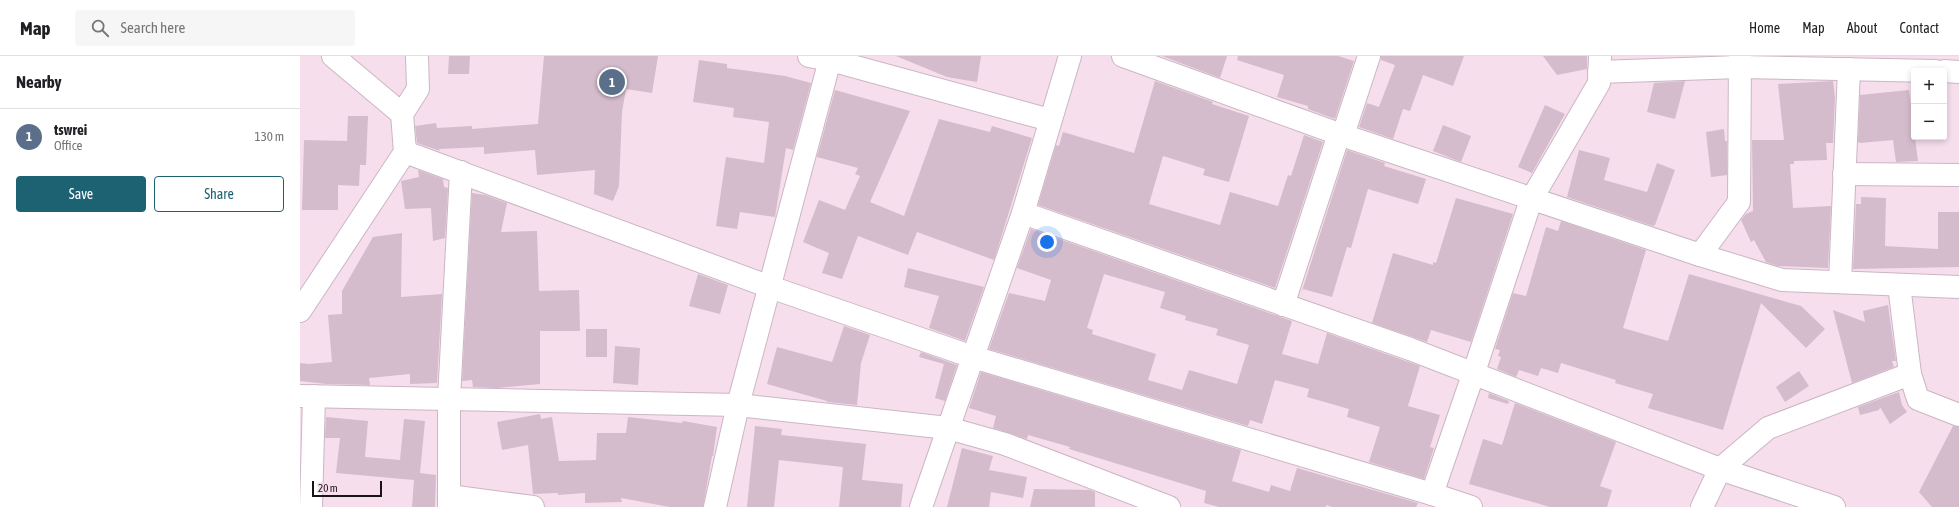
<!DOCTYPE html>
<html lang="en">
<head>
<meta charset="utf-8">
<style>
	body { margin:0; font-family:"Asap Condensed",sans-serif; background:#f6f6f6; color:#202124 }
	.controls { position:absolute; right:12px; top:12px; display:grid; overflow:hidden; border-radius:4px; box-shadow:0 2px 6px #0003 }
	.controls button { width:36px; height:36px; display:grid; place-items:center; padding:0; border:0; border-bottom:1px solid #e0e0e0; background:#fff; color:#202124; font:20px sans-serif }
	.scale { position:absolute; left:12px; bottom:10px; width:70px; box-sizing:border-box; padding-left:4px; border:2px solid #1b1318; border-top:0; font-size:11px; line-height:14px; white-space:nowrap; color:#1b1318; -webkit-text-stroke:3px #f6deed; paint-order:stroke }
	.you { position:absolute; left:747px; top:186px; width:14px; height:14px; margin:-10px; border:3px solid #fff; border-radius:50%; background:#1a73e8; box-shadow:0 0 0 6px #1a73e833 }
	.badge { display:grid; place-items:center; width:26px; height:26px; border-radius:50%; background:#1c6273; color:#fff; font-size:13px; font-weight:700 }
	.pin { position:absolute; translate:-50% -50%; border:2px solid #fff; box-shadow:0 1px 4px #0006 }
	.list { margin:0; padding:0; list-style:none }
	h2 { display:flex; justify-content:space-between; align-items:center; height:52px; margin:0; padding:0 16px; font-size:17px }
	h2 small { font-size:13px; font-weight:400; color:#757577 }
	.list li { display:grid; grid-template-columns:26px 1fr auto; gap:12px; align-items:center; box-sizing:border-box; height:56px; padding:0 16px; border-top:1px solid #e0e0e0 }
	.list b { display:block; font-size:15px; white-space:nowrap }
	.list p { margin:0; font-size:13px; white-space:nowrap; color:#757577 }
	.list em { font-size:13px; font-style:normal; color:#757577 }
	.actions { display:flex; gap:8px; padding:12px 16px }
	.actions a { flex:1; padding:9px 0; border:1px solid #1c6273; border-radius:4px; text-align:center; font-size:14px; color:#1c6273 }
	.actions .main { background:#1c6273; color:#fff }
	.icon { flex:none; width:22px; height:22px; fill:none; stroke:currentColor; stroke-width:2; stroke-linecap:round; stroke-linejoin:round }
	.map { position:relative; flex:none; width:1659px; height:451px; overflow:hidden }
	header { display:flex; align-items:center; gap:24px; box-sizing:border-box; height:56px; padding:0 20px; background:#fff; border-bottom:1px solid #e0e0e0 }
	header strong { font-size:19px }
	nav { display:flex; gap:22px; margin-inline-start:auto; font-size:14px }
	.search { width:280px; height:36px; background:#f6f6f6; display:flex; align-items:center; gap:10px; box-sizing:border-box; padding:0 14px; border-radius:4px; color:#757577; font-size:15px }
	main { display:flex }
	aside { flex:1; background:#fff }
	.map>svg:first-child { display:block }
</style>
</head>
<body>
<header>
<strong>Map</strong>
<div class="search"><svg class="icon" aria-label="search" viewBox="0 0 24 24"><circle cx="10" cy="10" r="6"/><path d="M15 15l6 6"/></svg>Search here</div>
<nav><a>Home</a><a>Map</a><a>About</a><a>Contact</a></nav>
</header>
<main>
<aside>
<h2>Nearby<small></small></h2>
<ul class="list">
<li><span class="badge" style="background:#5c6f8a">1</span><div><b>tswrei</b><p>Office</p></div><em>130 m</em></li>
</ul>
<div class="actions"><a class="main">Save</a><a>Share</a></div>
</aside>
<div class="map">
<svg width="1659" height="451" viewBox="0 0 1659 451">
	<rect width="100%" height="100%" fill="#f6deed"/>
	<g fill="#d4bccc" fill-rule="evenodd">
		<polygon points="149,0 170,0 169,18 148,18"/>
		<polygon points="244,0 358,0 352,37 326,33 322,56 319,130 313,145 294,138 295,114 237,119 235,94 184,98 184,91 139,93 140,95 117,87 115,70 136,67 137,72 172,70 172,73 238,68"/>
		<polygon points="596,0 681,0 677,26 647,21"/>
		<polygon points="862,0 927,0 920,22"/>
		<polygon points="938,0 1038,0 1054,5 1035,63 1008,53 1008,50 977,41 984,19 937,4"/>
		<polygon points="1081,0 1164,0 1153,30 1123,19 1110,55 1103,53 1093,83 1059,71 1067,47 1079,51 1095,9 1081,4"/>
		<polygon points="1243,0 1287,0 1287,13 1257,19"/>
		<polygon points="399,4 427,8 427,12 485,20 511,27 493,94 486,92 475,161 440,156 437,173 416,170 426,101 464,107 469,66 433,61 434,52 393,46"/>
		<polygon points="855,25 913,46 912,48 949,60 929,126 903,119 905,113 863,100 849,148 920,169 930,136 978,150 988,119 991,120 1004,79 1023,86 975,232 738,149 756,89 759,90 763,76 834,97"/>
		<polygon points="1385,25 1375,63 1347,56 1354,27"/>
		<polygon points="1533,25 1535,42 1533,87 1526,87 1527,104 1494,105 1494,108 1490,108 1493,152 1531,150 1528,212 1478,210 1466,206 1454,184 1451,186 1441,164 1446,158 1453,155 1452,84 1484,84 1478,28"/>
		<polygon points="535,34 610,55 570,146 604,160 639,63 690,76 692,70 732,82 694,204 617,176 608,199 558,180 542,223 522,217 529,197 503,186 519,144 545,154 560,120 555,118 558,112 517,101"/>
		<polygon points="1609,34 1618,105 1596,106 1593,84 1560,87 1558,86 1560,39"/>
		<polygon points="1245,49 1265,58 1232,117 1218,111"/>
		<polygon points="48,60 68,60 66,109 60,109 59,130 38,129 38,154 2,154 4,84 47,85"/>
		<polygon points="1143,69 1171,80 1161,106 1133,95"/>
		<polygon points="1424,73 1425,85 1427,85 1427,119 1411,121 1406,76"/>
		<polygon points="1047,94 1085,107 1084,110 1126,123 1118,148 1068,133 1051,192 1047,191 1032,241 1003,233 1000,241"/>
		<polygon points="1279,94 1310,102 1304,124 1347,136 1357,107 1375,114 1355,169 1353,170 1267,141"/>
		<polygon points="118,114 143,123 144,131 148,132 145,182 133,185 131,152 105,153 101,125 119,121"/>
		<polygon points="172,137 185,139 207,147 201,176 237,175 239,235 279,234 280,275 240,275 240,328 197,332 173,331 172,324 162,325"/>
		<polygon points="1561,141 1586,142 1585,190 1638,193 1638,156 1659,156 1659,211 1553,213 1556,148 1561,148"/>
		<polygon points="1156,142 1213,158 1171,286 1131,274 1127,286 1072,267 1093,197 1133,209 1133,206 1136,207"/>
		<polygon points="1261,165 1346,194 1323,272 1368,285 1389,218 1501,250 1525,273 1506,292 1461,247 1423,374 1348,352 1353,338 1315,327 1316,324 1261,307 1258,317 1241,312 1238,320 1219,314 1216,321 1197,313 1201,301 1198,300 1200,294 1195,293 1213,237 1226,240 1246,171 1258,175"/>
		<path d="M731 173 992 265 982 298 1018 308 1027 277 1120 310 1108 350 1140 359 1130 391 1134 392 1124 423 1069 406 1080 371 1047 361 1049 353 1007 341 1009 333 975 324 962 368 950 364 948 370 689 293 709 237 745 245 751 224 717 212ZM804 218 865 236 860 252 886 260 885 264 918 273 916 279 949 289 937 328 889 314 882 334 848 324 856 298 792 278 793 274 787 272Z"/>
		<polygon points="102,177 101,241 142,238 137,327 110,328 110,318 69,322 70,329 26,328 0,325 0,307 9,308 32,306 28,259 42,258 42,235 73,181"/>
		<polygon points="608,212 684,231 665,285 629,272 639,240 604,231"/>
		<polygon points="398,218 428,229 420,258 389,250"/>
		<polygon points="1588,249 1596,305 1592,305 1594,311 1552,327 1533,254 1565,266 1563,255"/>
		<polygon points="544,270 570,279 561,307 557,349 527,346 527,345 467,328 477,291 532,306"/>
		<rect x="286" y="273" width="21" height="28"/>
		<polygon points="315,290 340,292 338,329 313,327"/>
		<polygon points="621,296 657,309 645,345 635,342 644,308 619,301"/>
		<polygon points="1499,315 1509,330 1485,346 1476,331"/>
		<polygon points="681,316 941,394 932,425 969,436 971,429 990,435 997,412 1118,447 1116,451 1032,451 1026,449 1026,451 919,451 904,447 906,435 769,393 770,391 728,379 727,383 693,372 696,360 669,352"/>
		<polygon points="1599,336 1602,349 1607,356 1590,368 1580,351 1579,354 1560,359 1558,351"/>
		<polygon points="1189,337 1209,345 1208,348 1188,342"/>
		<polygon points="1215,347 1316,386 1300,430 1312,434 1307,451 1250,451 1169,428 1183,383 1202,389"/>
		<polygon points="240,358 241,363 252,361 259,405 296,404 297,377 326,377 328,361 382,367 383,365 417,371 413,400 412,400 403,451 370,451 321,442 322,446 285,447 285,437 258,439 258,437 233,438 228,389 202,394 197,366"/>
		<polygon points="26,361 68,365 65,401 100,404 104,363 125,365 120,417 136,419 135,451 112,451 114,424 36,417 40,382 25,382"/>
		<polygon points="455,370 482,373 481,379 566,388 562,424 603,428 601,451 539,451 543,411 479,404 474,451 447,451"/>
		<polygon points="1653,370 1659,371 1659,451 1632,451 1619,436"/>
		<polygon points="662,392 693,400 689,414 727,421 723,442 691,436 689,451 647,451"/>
		<polygon points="734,433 790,434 795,436 795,451 730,451"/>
	</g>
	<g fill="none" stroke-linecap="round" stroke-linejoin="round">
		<g stroke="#ccb5c4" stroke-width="24">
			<g id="minor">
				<polyline points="33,0 102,58 105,96 470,231 673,301 723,157 1110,293 1420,413 1534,451"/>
				<polyline points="509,0 530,4 750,64"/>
				<polyline points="823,0 1039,78 1400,199"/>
				<polyline points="1440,0 1439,146 1400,199 1482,224 1659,231"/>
				<polyline points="1644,15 1659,16"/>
				<polyline points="1299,16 1439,11 1635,15"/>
				<polyline points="102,58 118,33 117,0"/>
				<polyline points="1043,79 1069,0"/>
				<polyline points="1544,118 1659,119"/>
				<polyline points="723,157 770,0"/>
				<polyline points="1540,226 1549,13"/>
				<polyline points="1599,229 1610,318"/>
				<polyline points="983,249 1039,78"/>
				<polyline points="0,255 105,96"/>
				<polyline points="0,340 438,349 648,372 705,388 869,451"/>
				<polyline points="1132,438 1171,451"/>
				<polyline points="149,440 233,451"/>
				<polyline points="11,451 14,340"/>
				<polyline points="149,451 149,343 161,116"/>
				<polyline points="415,451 438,349 531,0"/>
				<polyline points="621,451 673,301 1132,438 1174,316 1231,144 1299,27 1300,0"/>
				<polyline points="1402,451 1420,413 1468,372 1610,318 1618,343 1659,359"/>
			</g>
		</g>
		<use href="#minor" stroke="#fff" stroke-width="22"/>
	</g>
</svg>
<div class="controls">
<button>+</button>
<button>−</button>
</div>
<div class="scale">20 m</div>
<div class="you"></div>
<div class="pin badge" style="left:312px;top:26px;background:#5c6f8a">1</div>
</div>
</main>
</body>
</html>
